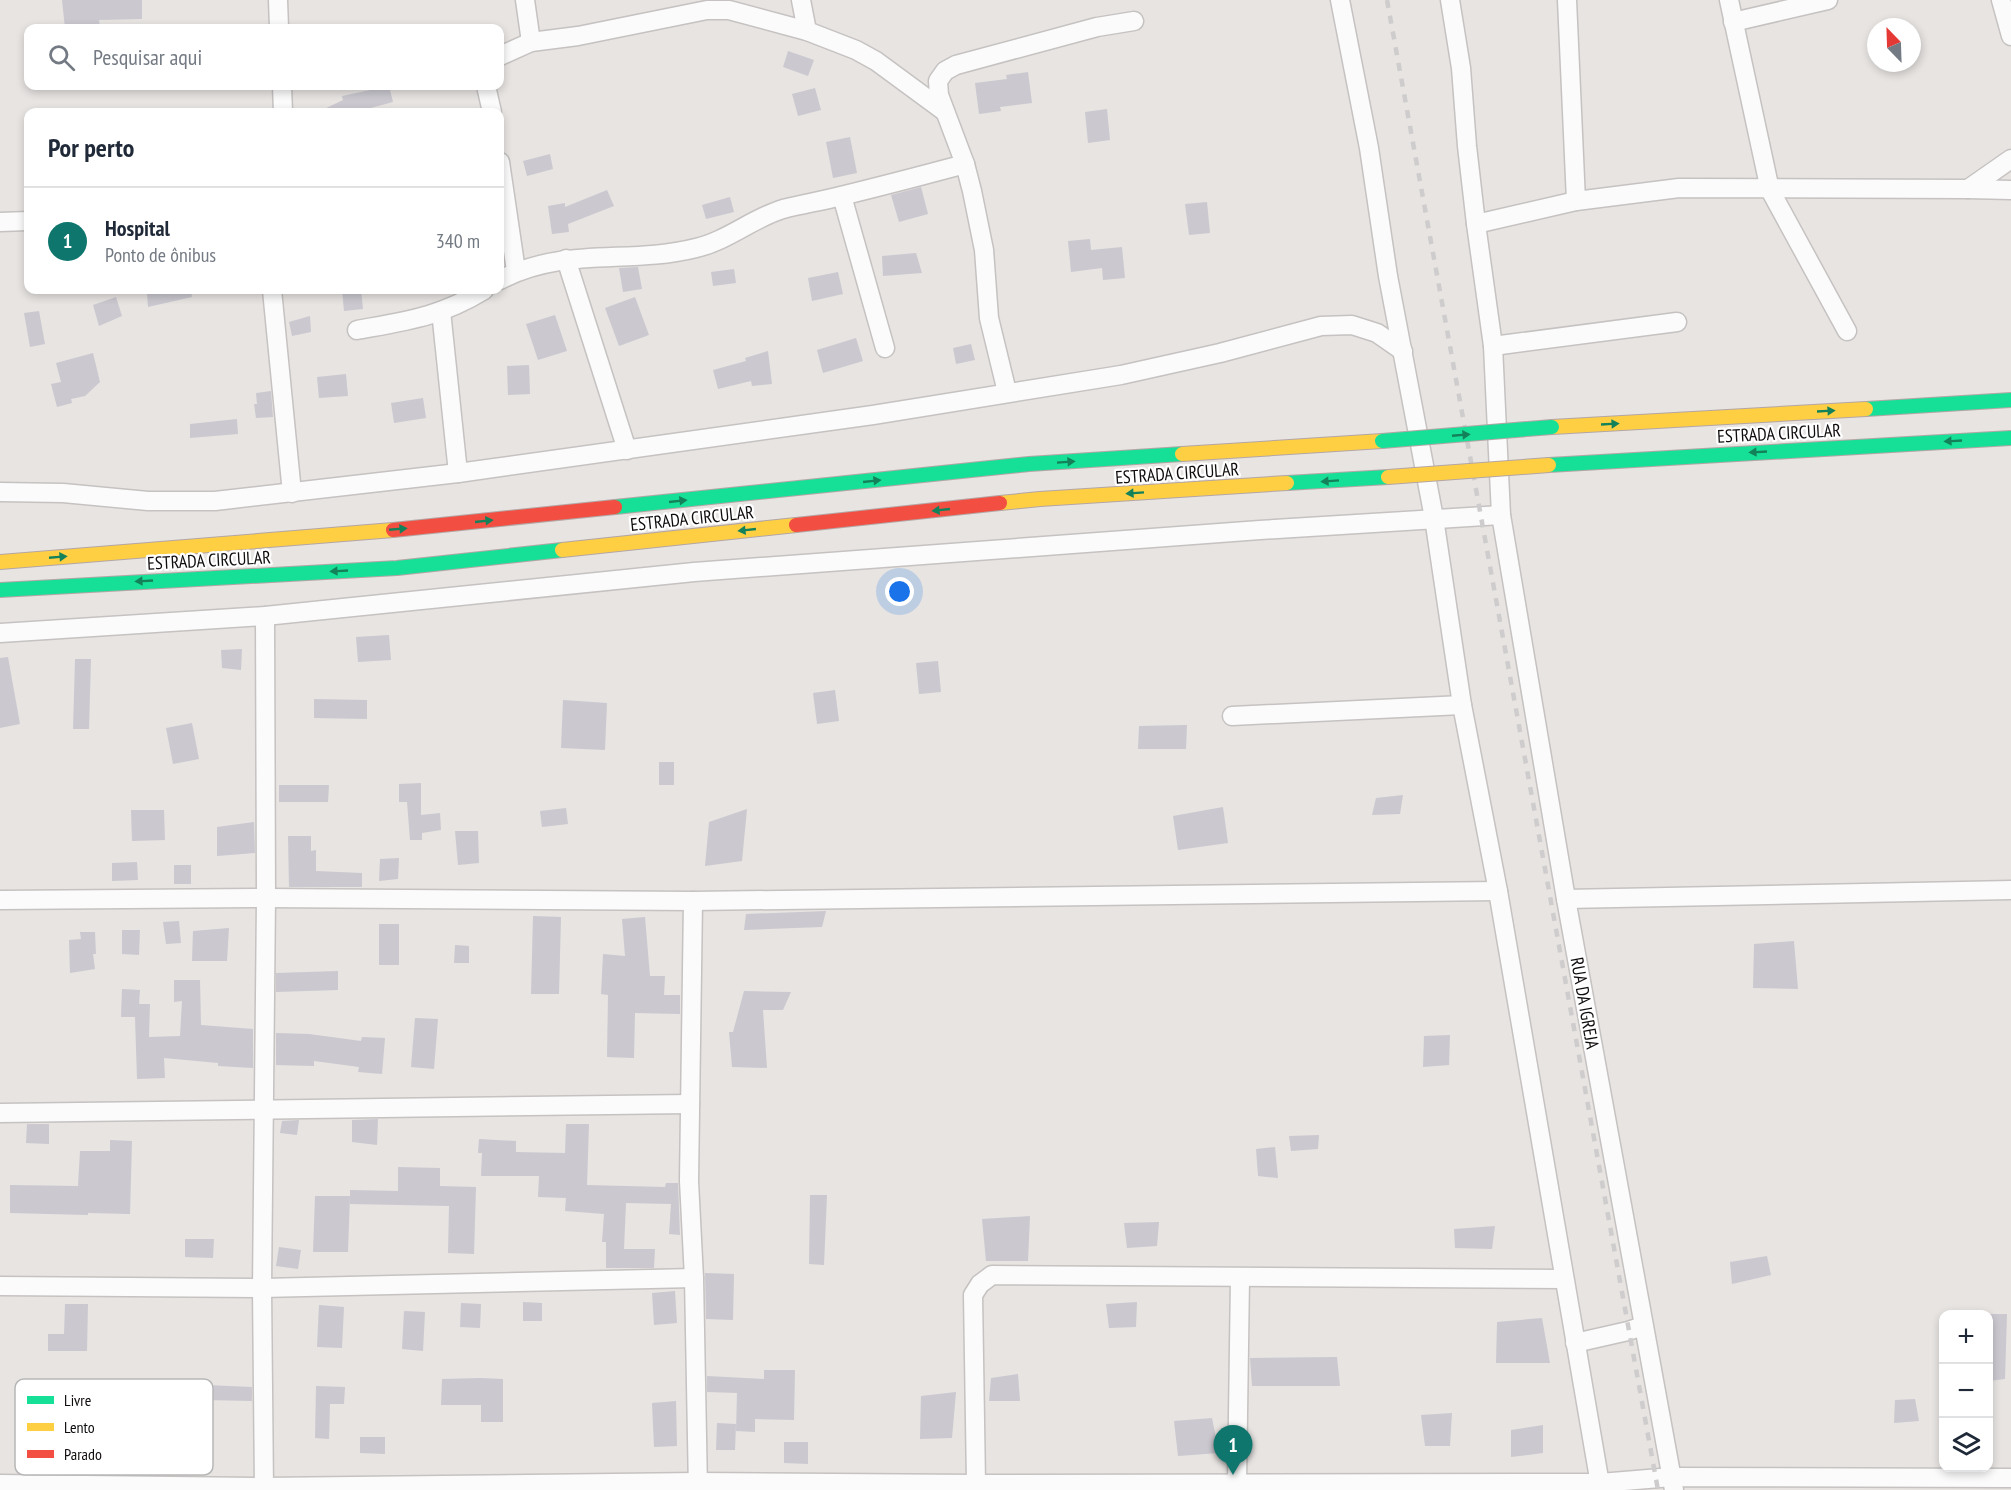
<!DOCTYPE html>
<html lang="pt">
<head>
<meta charset="utf-8">
<style>
	body { margin:0; font-family:"PT Sans Narrow",sans-serif; background:#f2f2f3; color:#1f2937 }
	.controls { position:absolute; right:18px; bottom:18px; display:grid; overflow:hidden; border-radius:12px; box-shadow:0 3px 9px #0003 }
	.controls button { width:54px; height:54px; display:grid; place-items:center; padding:0; border:0; border-bottom:2px solid #e0e1e3; background:#fff; color:#1f2937; font:30px sans-serif }
	.compass { position:absolute; left:1867px; top:18px; width:54px; height:54px; border-radius:50%; background:#fff; box-shadow:0 3px 9px #0003; rotate:337deg }
	.you { position:absolute; left:900px; top:592px; width:21px; height:21px; margin:-15px; border:4px solid #fff; border-radius:50%; background:#1a73e8; box-shadow:0 0 0 9px #1a73e833 }
	.badge { display:grid; place-items:center; width:39px; height:39px; border-radius:50%; background:#0f766e; color:#fff; font-size:20px; font-weight:700 }
	.pin { position:absolute; translate:-50% -50px; filter:drop-shadow(0 2px 3px #0008) }
	.pin::after { content:''; position:absolute; top:32px; width:21px; height:18px; background:inherit; clip-path:polygon(0 0,100% 0,50% 100%) }
	.list { margin:0; padding:0; list-style:none }
	h2 { display:flex; justify-content:space-between; align-items:center; height:78px; margin:0; padding:0 24px; font-size:26px }
	h2 small { font-size:20px; font-weight:400; color:#747a83 }
	.list li { display:grid; grid-template-columns:39px 1fr auto; gap:18px; align-items:center; box-sizing:border-box; height:108px; padding:0 24px; border-top:2px solid #e0e1e3 }
	.list b { display:block; font-size:22px; white-space:nowrap }
	.list p { margin:0; font-size:20px; white-space:nowrap; color:#747a83 }
	.list em { font-size:20px; font-style:normal; color:#747a83 }
	.icon { flex:none; width:33px; height:33px; fill:none; stroke:currentColor; stroke-width:2; stroke-linecap:round; stroke-linejoin:round }
	.map { position:relative; flex:none; width:2011px; height:1490px; overflow:hidden }
	.search { position:absolute; background:#fff; box-shadow:0 3px 9px #0003; left:24px; top:24px; width:480px; height:66px; display:flex; align-items:center; gap:15px; box-sizing:border-box; padding:0 21px; border-radius:12px; color:#747a83; font-size:22px }
	.panel { position:absolute; background:#fff; box-shadow:0 3px 9px #0003; left:24px; top:108px; width:480px; height:186px; border-radius:12px }
	.map>svg:first-child { display:block }
</style>
</head>
<body>
<div class="map">
<svg width="2011" height="1490" viewBox="0 0 2011 1490">
	<rect width="100%" height="100%" fill="#e7e4e2"/>
	<g fill="#cbc8d0">
		<polygon points="62,0 142,0 142,19 99,20 100,27 65,28"/>
		<polygon points="788,51 814,60 808,76 783,67"/>
		<polygon points="1028,72 1032,103 1000,107 1001,111 979,114 975,83 1007,79 1006,75"/>
		<polygon points="389,86 393,102 367,109 368,112 318,112 343,100 342,96"/>
		<polygon points="815,88 821,110 798,116 792,94"/>
		<polygon points="1107,109 1110,140 1088,143 1085,112"/>
		<polygon points="850,137 857,173 833,178 826,142"/>
		<polygon points="550,154 553,169 527,176 523,161"/>
		<polygon points="921,187 928,214 899,222 891,195"/>
		<polygon points="607,190 614,206 568,224 569,232 552,234 548,206 565,203 565,207"/>
		<polygon points="730,197 734,212 706,219 702,205"/>
		<polygon points="1207,202 1210,233 1189,235 1185,204"/>
		<polygon points="1090,239 1091,250 1122,247 1125,278 1103,280 1102,268 1071,272 1068,241"/>
		<polygon points="916,253 922,273 883,276 882,256"/>
		<polygon points="638,267 642,289 623,292 619,268"/>
		<polygon points="734,269 736,283 713,286 711,272"/>
		<polygon points="838,272 843,294 812,301 808,278"/>
		<polygon points="163,290 191,290 192,297 148,307 147,293"/>
		<polygon points="342,290 361,290 363,309 344,311"/>
		<polygon points="116,297 122,316 99,326 93,305"/>
		<polygon points="635,297 649,335 619,346 605,308"/>
		<polygon points="39,311 45,344 30,347 24,313"/>
		<polygon points="555,315 567,351 538,360 526,324"/>
		<polygon points="310,316 311,332 292,336 289,322"/>
		<polygon points="856,338 863,361 823,373 817,350"/>
		<polygon points="971,344 975,360 956,364 953,348"/>
		<polygon points="768,351 772,384 752,386 751,381 718,389 713,370 746,361 745,358"/>
		<polygon points="93,353 100,382 85,396 71,399 72,403 57,407 51,384 61,382 56,363"/>
		<polygon points="529,365 530,394 508,395 507,366"/>
		<polygon points="346,374 348,396 319,398 317,377"/>
		<polygon points="271,391 273,417 256,418 254,404 257,404 256,393"/>
		<polygon points="423,398 426,418 394,423 391,403"/>
		<polygon points="237,419 238,434 190,438 190,424"/>
		<polygon points="389,635 391,660 358,662 356,637"/>
		<polygon points="242,649 241,670 222,668 221,650"/>
		<polygon points="8,657 20,724 0,728 0,658"/>
		<polygon points="75,659 91,659 89,729 73,729"/>
		<polygon points="938,661 941,692 919,694 916,663"/>
		<polygon points="835,690 839,721 817,724 813,693"/>
		<polygon points="314,699 367,700 367,719 314,718"/>
		<polygon points="563,700 607,703 605,750 561,748"/>
		<polygon points="192,723 199,759 173,764 166,728"/>
		<polygon points="1187,725 1186,749 1138,749 1139,726"/>
		<rect x="659" y="762" width="15" height="23"/>
		<polygon points="421,783 421,815 440,813 441,830 422,833 422,840 410,840 407,802 399,802 399,784"/>
		<polygon points="279,785 329,785 328,802 279,802"/>
		<polygon points="1403,795 1400,814 1372,815 1376,798"/>
		<polygon points="1223,807 1228,843 1178,850 1173,816"/>
		<polygon points="566,808 568,824 542,827 540,811"/>
		<polygon points="747,809 742,861 705,866 709,822"/>
		<polygon points="131,810 164,810 165,840 132,841"/>
		<polygon points="254,822 255,853 217,856 217,827"/>
		<polygon points="455,831 478,831 479,863 458,865"/>
		<polygon points="288,836 311,836 311,851 316,850 316,871 362,873 362,887 289,887"/>
		<polygon points="399,858 398,879 379,881 380,859"/>
		<polygon points="137,862 138,880 112,881 112,863"/>
		<rect x="174" y="865" width="17" height="19"/>
		<polygon points="826,911 822,927 744,930 746,914"/>
		<polygon points="533,916 561,917 559,994 531,994"/>
		<polygon points="645,917 650,976 665,976 664,995 680,995 680,1014 635,1013 634,1058 607,1057 608,995 601,994 603,954 625,956 622,919"/>
		<polygon points="179,921 181,943 166,944 163,922"/>
		<rect x="379" y="924" width="20" height="41"/>
		<polygon points="229,928 227,961 192,961 193,931"/>
		<polygon points="122,930 140,930 139,955 122,954"/>
		<polygon points="80,932 95,932 96,954 93,954 95,969 70,973 69,940 81,939"/>
		<polygon points="1794,941 1798,989 1753,988 1754,944"/>
		<polygon points="455,945 469,946 469,963 454,963"/>
		<polygon points="338,971 338,990 276,992 276,973"/>
		<polygon points="174,980 200,980 201,1025 253,1029 253,1068 218,1066 218,1063 164,1058 165,1078 137,1079 135,1017 121,1017 122,989 140,990 139,1004 150,1004 149,1037 180,1036 182,1001 174,1002"/>
		<polygon points="744,991 791,992 783,1010 763,1010 767,1068 732,1067 729,1032 733,1032"/>
		<polygon points="415,1018 438,1019 434,1069 411,1067"/>
		<polygon points="276,1033 309,1034 361,1041 362,1037 385,1038 382,1074 358,1072 359,1067 314,1061 314,1066 276,1065"/>
		<polygon points="1450,1035 1449,1065 1423,1067 1424,1036"/>
		<polygon points="378,1119 377,1145 352,1142 352,1120"/>
		<polygon points="299,1120 297,1135 280,1133 282,1121"/>
		<polygon points="27,1124 49,1124 49,1144 26,1143"/>
		<polygon points="566,1124 589,1124 587,1185 665,1187 666,1183 678,1183 680,1235 669,1234 671,1204 626,1203 624,1249 655,1249 654,1268 606,1268 606,1242 602,1242 604,1214 565,1211 566,1198 538,1197 539,1176 481,1176 482,1153 478,1153 479,1139 516,1141 516,1152 565,1153"/>
		<polygon points="1319,1135 1318,1149 1291,1151 1289,1136"/>
		<polygon points="110,1140 132,1141 130,1214 88,1213 88,1215 10,1213 10,1185 78,1186 80,1151 110,1151"/>
		<polygon points="1275,1147 1278,1178 1258,1176 1256,1149"/>
		<polygon points="398,1167 440,1168 440,1186 476,1187 474,1254 448,1253 449,1206 350,1204 350,1190 398,1191"/>
		<polygon points="810,1195 827,1195 824,1265 809,1264"/>
		<polygon points="315,1196 350,1196 348,1252 313,1252"/>
		<polygon points="1030,1216 1028,1261 986,1261 982,1219"/>
		<polygon points="1159,1222 1157,1246 1127,1248 1124,1223"/>
		<polygon points="1495,1226 1492,1249 1455,1248 1454,1229"/>
		<polygon points="185,1239 214,1239 213,1258 185,1257"/>
		<polygon points="279,1247 301,1250 298,1269 276,1266"/>
		<polygon points="1767,1256 1771,1275 1732,1284 1730,1262"/>
		<polygon points="705,1273 734,1274 733,1320 706,1319"/>
		<polygon points="675,1291 677,1323 654,1325 652,1293"/>
		<polygon points="523,1302 542,1303 542,1321 523,1321"/>
		<polygon points="1137,1302 1136,1327 1109,1328 1106,1304"/>
		<polygon points="461,1303 481,1304 480,1328 460,1327"/>
		<polygon points="65,1304 88,1304 87,1351 48,1351 48,1334 64,1334"/>
		<polygon points="319,1305 344,1307 342,1348 317,1347"/>
		<polygon points="404,1311 425,1312 423,1351 402,1349"/>
		<polygon points="1989,1314 2007,1314 2005,1379 1989,1381"/>
		<polygon points="1542,1318 1550,1363 1496,1363 1497,1322"/>
		<polygon points="1337,1357 1340,1386 1252,1386 1250,1358"/>
		<polygon points="764,1370 795,1370 794,1420 755,1419 755,1432 736,1431 737,1393 707,1392 707,1376 764,1379"/>
		<polygon points="1018,1374 1020,1401 989,1401 991,1378"/>
		<polygon points="481,1378 503,1379 503,1422 481,1422 481,1405 441,1405 442,1379"/>
		<polygon points="146,1382 206,1382 206,1385 252,1387 252,1401 205,1400 205,1403 146,1400"/>
		<polygon points="316,1386 345,1387 344,1404 330,1404 329,1439 315,1438"/>
		<polygon points="956,1392 952,1438 920,1439 921,1396"/>
		<polygon points="1915,1399 1919,1421 1894,1423 1895,1400"/>
		<polygon points="676,1401 677,1446 654,1447 652,1403"/>
		<polygon points="1452,1413 1450,1446 1425,1446 1421,1415"/>
		<polygon points="1212,1418 1219,1453 1178,1456 1174,1421"/>
		<polygon points="717,1423 736,1424 735,1450 716,1450"/>
		<polygon points="1543,1425 1543,1453 1511,1457 1511,1430"/>
		<polygon points="360,1437 385,1437 385,1454 360,1453"/>
		<polygon points="784,1442 808,1442 808,1464 784,1463"/>
	</g>
	<g fill="none" stroke-linecap="round" stroke-linejoin="round">
		<g stroke="#c5c2c1" stroke-width="21">
			<g id="street">
				<polyline points="278,0 279,28"/>
				<polyline points="525,0 531,42"/>
				<polyline points="801,0 807,31"/>
				<polyline points="1340,0 1369,148 1388,276 1434,518 1462,705 1498,891 1601,1490"/>
				<polyline points="1450,0 1461,68 1467,146 1476,224 1493,346 1501,515 1566,899 1674,1490"/>
				<polyline points="1567,0 1576,201"/>
				<polyline points="1729,0 1770,190 1847,331"/>
				<polyline points="2001,0 2011,36"/>
				<polyline points="1733,22 1828,0"/>
				<polyline points="500,56 531,42 578,36 707,10 729,10 807,31 856,50 876,61 944,111"/>
				<polyline points="282,86 283,112"/>
				<polyline points="486,86 492,112"/>
				<polyline points="500,162 516,271"/>
				<polyline points="1968,189 2011,190"/>
				<polyline points="842,196 885,348"/>
				<polyline points="0,222 28,221"/>
				<polyline points="1476,224 1576,201 1679,188 1968,189 2011,159"/>
				<polyline points="566,259 627,450"/>
				<path d="M500 280C564 246 629 265 696 248 727 241 753 218 783 209 802 204 822 201 841 196 882 186 924 175 965 164"/>
				<polyline points="272,290 292,493"/>
				<polyline points="441,311 458,473"/>
				<path d="M357 330C406 321 440 317 484 290"/>
				<polyline points="1493,346 1677,322"/>
				<polyline points="1007,392 989,318 984,250 972,191 965,164 939,95 938,81 945,71 956,65 1097,27 1134,21"/>
				<polyline points="0,492 63,493 148,501 215,501 458,473 873,415 1121,375 1220,353 1321,326 1352,325 1377,333 1403,351"/>
				<polyline points="0,633 265,616 694,572 1260,530 1501,515"/>
				<polyline points="1232,716 1462,705"/>
				<polyline points="1566,899 2011,890"/>
				<polyline points="0,900 266,898 693,901 1498,891"/>
				<polyline points="693,901 689,1181 694,1278 698,1490"/>
				<polyline points="0,1113 690,1104"/>
				<polyline points="0,1286 262,1288 694,1278"/>
				<polyline points="1575,1343 1628,1331 1643,1326"/>
				<polyline points="1237,1483 1240,1278"/>
				<polyline points="0,1484 264,1487 698,1482 976,1484 1600,1483 1672,1477 2011,1478"/>
				<polyline points="976,1484 973,1295 980,1284 992,1275 1563,1279"/>
				<polyline points="264,1490 262,1288 266,898 265,616"/>
			</g>
		</g>
		<g stroke="#b4a6a4" stroke-width="16">
			<g id="fast">
				<polyline points="1866,409 2011,400"/>
				<polyline points="1549,465 2011,438"/>
				<polyline points="1287,483 1388,477"/>
				<polyline points="615,507 1029,464 1182,454"/>
				<polyline points="0,590 397,568 562,550"/>
			</g>
		</g>
		<g stroke="#b4a6a4" stroke-width="16">
			<g id="slow">
				<polyline points="1552,427 1866,409"/>
				<polyline points="1182,454 1382,441"/>
				<polyline points="1000,503 1040,499 1287,483"/>
				<polyline points="562,550 796,525"/>
				<polyline points="0,562 393,530"/>
			</g>
		</g>
		<g stroke="#b4a6a4" stroke-width="16">
			<g id="jam">
				<polyline points="796,525 1000,503"/>
				<polyline points="393,530 615,507"/>
			</g>
		</g>
		<use href="#street" stroke="#fbfbfb" stroke-width="18"/>
		<use href="#fast" stroke="#16e098" stroke-width="14"/>
		<use href="#slow" stroke="#ffcf43" stroke-width="14"/>
		<use href="#jam" stroke="#f24e42" stroke-width="14"/>
		<polyline stroke="#cecccc" stroke-width="4.5" stroke-dasharray="8 8" stroke-linecap="butt" points="1387,0 1658,1490"/>
		<g stroke="#b4a6a4" stroke-width="16" stroke-linecap="butt">
			<polyline id="fast-bridge" points="1382,441 1552,427"/>
		</g>
		<g stroke="#b4a6a4" stroke-width="16" stroke-linecap="butt">
			<polyline id="slow-bridge" points="1388,477 1549,465"/>
		</g>
		<use href="#fast-bridge" stroke="#16e098" stroke-width="14"/>
		<use href="#slow-bridge" stroke="#ffcf43" stroke-width="14"/>
	</g>
	<defs><path id="oneway-solid" d="M-6-.8H1V-3.2L6.5 0L1 3.2V.8H-6Z" transform="scale(1.5)"/></defs>
	<g fill="#138159">
		<use href="#oneway-solid" transform="translate(1826 411) rotate(-3)"/>
		<use href="#oneway-solid" transform="translate(1610 424) rotate(-3)"/>
		<use href="#oneway-solid" transform="translate(1461 435) rotate(-5)"/>
		<use href="#oneway-solid" transform="translate(1953 441) rotate(177)"/>
		<use href="#oneway-solid" transform="translate(1758 452) rotate(177)"/>
		<use href="#oneway-solid" transform="translate(1066 462) rotate(-4)"/>
		<use href="#oneway-solid" transform="translate(872 481) rotate(-6)"/>
		<use href="#oneway-solid" transform="translate(1330 481) rotate(176)"/>
		<use href="#oneway-solid" transform="translate(1135 493) rotate(176)"/>
		<use href="#oneway-solid" transform="translate(678 501) rotate(-6)"/>
		<use href="#oneway-solid" transform="translate(941 510) rotate(174)"/>
		<use href="#oneway-solid" transform="translate(484 521) rotate(-6)"/>
		<use href="#oneway-solid" transform="translate(398 529) rotate(-5)"/>
		<use href="#oneway-solid" transform="translate(747 530) rotate(174)"/>
		<use href="#oneway-solid" transform="translate(58 557) rotate(-5)"/>
		<use href="#oneway-solid" transform="translate(339 571) rotate(177)"/>
		<use href="#oneway-solid" transform="translate(144 581) rotate(177)"/>
	</g>
	<g text-anchor="middle" dominant-baseline="central" stroke-width="4.5" stroke-linejoin="round" paint-order="stroke">
		<g font-size="18" fill="#0f0c0b" stroke="#fff">
			<text transform="translate(1779 433) rotate(-3)">ESTRADA CIRCULAR</text>
			<text transform="translate(1177 473) rotate(-4)">ESTRADA CIRCULAR</text>
			<text transform="translate(692 518) rotate(-6)">ESTRADA CIRCULAR</text>
			<text transform="translate(209 560) rotate(-3)">ESTRADA CIRCULAR</text>
			<text transform="translate(1585 1003) rotate(80)">RUA DA IGREJA</text>
		</g>
	</g>
	<rect x="15" y="1379" width="198" height="96" rx="9" fill="#fff" stroke="#b7b6b6" stroke-width="1.5"/>
	<rect x="27" y="1396" width="27" height="8" fill="#16e098"/>
	<rect x="27" y="1423" width="27" height="8" fill="#ffcf43"/>
	<rect x="27" y="1450" width="27" height="8" fill="#f24e42"/>
	<g font-size="16" fill="#0f0c0b">
		<text x="64" y="1406">Livre</text>
		<text x="64" y="1433">Lento</text>
		<text x="64" y="1460">Parado</text>
	</g>
</svg>
<div class="controls">
<button>+</button>
<button>−</button>
<button><svg class="icon" aria-label="layers" viewBox="0 0 24 24"><path d="M12 4l9 5-9 5-9-5zM3 14l9 5 9-5"/></svg></button>
</div>
<svg class="compass" viewBox="-18 -18 36 36"><path d="M0-13l5 13h-10z" fill="#e53935"/><path d="M0 13l5-13h-10z" fill="#747a83"/></svg>
<div class="you"></div>
<div class="pin badge" style="left:1233px;top:1475px">1</div>
<div class="search"><svg class="icon" aria-label="search" viewBox="0 0 24 24"><circle cx="10" cy="10" r="6"/><path d="M15 15l6 6"/></svg>Pesquisar aqui</div>
<section class="panel">
<h2>Por perto<small></small></h2>
<ul class="list">
<li><span class="badge">1</span><div><b>Hospital</b><p>Ponto de ônibus</p></div><em>340 m</em></li>
</ul>
</section>
</div>
</body>
</html>
